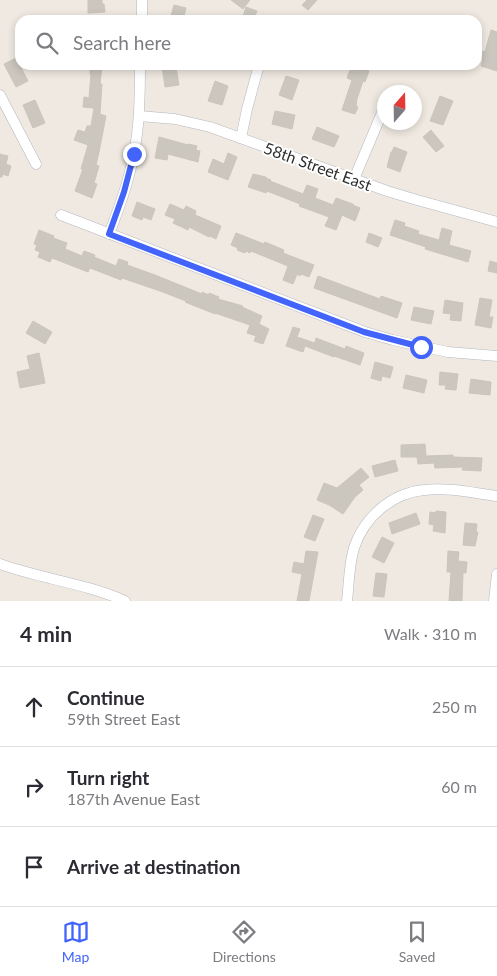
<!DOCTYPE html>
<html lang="en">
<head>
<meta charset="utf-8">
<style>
	body { margin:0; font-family:Lato,sans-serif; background:#f7f7f7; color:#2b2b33 }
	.compass { position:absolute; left:377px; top:85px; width:45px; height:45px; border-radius:50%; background:#fff; box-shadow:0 2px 8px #0003; rotate:20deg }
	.stop { position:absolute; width:15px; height:15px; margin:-11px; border:4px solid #4264fb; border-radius:50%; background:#fff }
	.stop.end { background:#4264fb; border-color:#fff; box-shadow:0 1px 5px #0008 }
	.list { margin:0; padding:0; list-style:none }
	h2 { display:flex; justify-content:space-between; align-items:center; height:65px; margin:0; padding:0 20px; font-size:21px }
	h2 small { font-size:16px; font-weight:400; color:#7c7c81 }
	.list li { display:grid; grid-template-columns:32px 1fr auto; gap:15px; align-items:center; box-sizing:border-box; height:80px; padding:0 20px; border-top:1px solid #e1e1e2 }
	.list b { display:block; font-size:19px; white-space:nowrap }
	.list p { margin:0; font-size:16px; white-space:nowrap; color:#7c7c81 }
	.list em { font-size:16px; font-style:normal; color:#7c7c81 }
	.icon { flex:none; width:28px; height:28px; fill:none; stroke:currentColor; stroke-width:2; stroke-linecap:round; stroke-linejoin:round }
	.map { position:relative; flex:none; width:497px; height:601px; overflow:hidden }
	.search { position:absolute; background:#fff; box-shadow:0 2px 8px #0003; left:15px; right:15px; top:15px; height:55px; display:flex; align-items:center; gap:12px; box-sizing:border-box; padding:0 18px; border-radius:15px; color:#7c7c81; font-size:19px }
	.sheet { height:305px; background:#fff }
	nav { display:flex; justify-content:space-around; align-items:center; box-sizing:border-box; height:70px; border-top:1px solid #e1e1e2; background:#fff; font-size:14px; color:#7c7c81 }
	nav a { display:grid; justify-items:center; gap:2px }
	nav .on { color:#4264fb }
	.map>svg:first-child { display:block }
</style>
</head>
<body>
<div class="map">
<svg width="497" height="601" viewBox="0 0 497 601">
	<rect width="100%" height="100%" fill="#efe9e1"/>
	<g fill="#cbc7bf" stroke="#cbc5ba">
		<polygon points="88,0 102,0 102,4 104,4 105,12 88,13"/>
		<polygon points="231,0 250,0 243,9"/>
		<polygon points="307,0 317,0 308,10 302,5"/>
		<polygon points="174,5 186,8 183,20 170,20"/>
		<polygon points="246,7 257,11 253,20 242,20"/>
		<polygon points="491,30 497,32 497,71 481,66 483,59 479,58 481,51 485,52"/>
		<polygon points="16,58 28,81 16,87 4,64"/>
		<polygon points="90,65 102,65 100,84 102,84 100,114 106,116 99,152 96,165 99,166 94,183 97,184 92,198 75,191 83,169 81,169 88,145 74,140 78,130 85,132 87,126 91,126 94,108 83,107 84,97 89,98 91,74 90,74"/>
		<polygon points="169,65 176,67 179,85 165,87 162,66"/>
		<polygon points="352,65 369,71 365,82 363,81 357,99 356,106 358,107 355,114 342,110 352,80 347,78"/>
		<polygon points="286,76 299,80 292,100 279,95"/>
		<polygon points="215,81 228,86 222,105 208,101"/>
		<polygon points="440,96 453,101 443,125 430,121"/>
		<polygon points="35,100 45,123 33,128 23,105"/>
		<polygon points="275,111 295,115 292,129 272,124"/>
		<polygon points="317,127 339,136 334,147 312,139"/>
		<polygon points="431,130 444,146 436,152 423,137"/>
		<polygon points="159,137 188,145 188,144 197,146 196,150 200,151 198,162 168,154 167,160 155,158"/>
		<polygon points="394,147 407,152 400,172 387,167 391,152 392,152"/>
		<polygon points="228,153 237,157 228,180 208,172 213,159 224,164"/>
		<polygon points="0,154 8,156 6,164 11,166 8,176 3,174 2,177 0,177"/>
		<polygon points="253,174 266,177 266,178 271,180 270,181 303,194 307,185 318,189 315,198 333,205 336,198 353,204 353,205 360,208 355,221 342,215 336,230 325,226 329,217 299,206 300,204 267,191 266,193 248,187"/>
		<polygon points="137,202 155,209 151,220 143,217 142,220 132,216"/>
		<polygon points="170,204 184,210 186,206 196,211 195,215 221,226 216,239 210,236 209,237 189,227 188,230 173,223 175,219 165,215"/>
		<polygon points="395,220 405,223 404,226 419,231 418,234 439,240 442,228 452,231 449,245 471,251 468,262 425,249 426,247 390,235"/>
		<polygon points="39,230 54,236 53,238 67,243 65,249 82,256 84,251 95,255 94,257 116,266 119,259 128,262 127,265 155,275 202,294 202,292 209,295 209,293 219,297 218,299 243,306 242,307 262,316 259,324 269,329 263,344 254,341 256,336 247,333 250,325 215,313 215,314 185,302 186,301 160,291 122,278 121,280 90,268 88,272 52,258 50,262 38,257 40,252 35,250 37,245 34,244"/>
		<polygon points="236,233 264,244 265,242 284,250 283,253 314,265 309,277 301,274 300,276 297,274 293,284 283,280 288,266 251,251 250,253 246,251 245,253 237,250 238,248 231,245"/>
		<polygon points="369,233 382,238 378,247 366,242"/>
		<polygon points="490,261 497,263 497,273 488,271"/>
		<polygon points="318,276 380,299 381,296 402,303 397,318 314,288"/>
		<polygon points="480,298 492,300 489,317 493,317 491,328 475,325"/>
		<polygon points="445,300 463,303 461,321 450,320 451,314 443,313"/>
		<polygon points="414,307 434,311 431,324 411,320"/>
		<polygon points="33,321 52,332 45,344 26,333"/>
		<polygon points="293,327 300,329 297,337 315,343 316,338 345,349 346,346 364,353 360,365 334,356 334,357 305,346 303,352 286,346"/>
		<polygon points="39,353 45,383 20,388 17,372 30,369 27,356"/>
		<polygon points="375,362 393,367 390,378 382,376 381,381 371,378"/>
		<polygon points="440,372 458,374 456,390 445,389 446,385 439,385"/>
		<polygon points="406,375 427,380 424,393 403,388"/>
		<polygon points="471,379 491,382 490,395 469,393"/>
		<polygon points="425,444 426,456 453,455 453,457 482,458 481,471 462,470 463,467 435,468 434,463 418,464 417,457 401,457 401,445"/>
		<polygon points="395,460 398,471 375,477 372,466"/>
		<polygon points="361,468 369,477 359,485 363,490 355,497 343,514 329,505 317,500 324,483 337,488"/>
		<polygon points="436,511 446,512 445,533 433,531 434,525 429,524 430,512 436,513"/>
		<polygon points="416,513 420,524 392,534 389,523"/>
		<polygon points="313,515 324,519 315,541 304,537"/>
		<polygon points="465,523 477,524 476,532 478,532 475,546 463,545"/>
		<polygon points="382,537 394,543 384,563 372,557"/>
		<polygon points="306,551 318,552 309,601 297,601 302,574 292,572 294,562 304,564"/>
		<polygon points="448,551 459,552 458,561 467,562 466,573 463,573 462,601 449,601 451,572 447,572"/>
		<polygon points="376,573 387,574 384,597 373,596"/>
	</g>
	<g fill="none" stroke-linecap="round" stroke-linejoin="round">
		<g stroke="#b4b7c1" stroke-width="11">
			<g id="minor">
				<polyline points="142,20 142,0"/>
				<polyline points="0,95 36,164"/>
				<polyline points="139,116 175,119 210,127 387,191 417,200 497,222"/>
				<polyline points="241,138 247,109 259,65"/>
				<polyline points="354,179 384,108"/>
				<polyline points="61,215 365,332 393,340 448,352 497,356"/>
				<path d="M109 234C122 201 133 169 137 134 140 111 140 88 140 65"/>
				<path d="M0 564C41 579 85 583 125 601"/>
				<path d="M347 601C349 584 349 564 354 548 364 517 392 493 424 490 448 487 473 493 497 496"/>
				<polyline points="494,601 497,574"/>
			</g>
		</g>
		<use href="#minor" stroke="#fff" stroke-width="10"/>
	</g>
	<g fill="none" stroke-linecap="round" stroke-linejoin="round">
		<polyline stroke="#4264fb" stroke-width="6" points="134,154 124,192 109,234 364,332 421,347"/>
	</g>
	<g text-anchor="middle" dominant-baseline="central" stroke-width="4" stroke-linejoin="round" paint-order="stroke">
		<g font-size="16" fill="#2e2e2e" stroke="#fff">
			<text transform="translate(318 166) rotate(20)">58th Street East</text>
		</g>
	</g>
</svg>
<svg class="compass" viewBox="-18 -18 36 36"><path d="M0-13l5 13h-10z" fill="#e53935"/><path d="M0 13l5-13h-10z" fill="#7c7c81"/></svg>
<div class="stop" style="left:421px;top:347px"></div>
<div class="stop end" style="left:134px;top:154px"></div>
<div class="search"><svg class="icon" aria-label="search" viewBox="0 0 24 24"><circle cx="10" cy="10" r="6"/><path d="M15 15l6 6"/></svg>Search here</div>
</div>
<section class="sheet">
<h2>4 min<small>Walk · 310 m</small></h2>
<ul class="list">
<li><svg class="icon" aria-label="ahead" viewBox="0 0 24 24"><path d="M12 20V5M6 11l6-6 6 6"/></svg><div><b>Continue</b><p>59th Street East</p></div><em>250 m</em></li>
<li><svg class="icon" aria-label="right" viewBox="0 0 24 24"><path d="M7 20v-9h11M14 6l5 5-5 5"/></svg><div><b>Turn right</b><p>187th Avenue East</p></div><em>60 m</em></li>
<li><svg class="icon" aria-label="arrive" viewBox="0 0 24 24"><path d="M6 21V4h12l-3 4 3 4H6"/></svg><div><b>Arrive at destination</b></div></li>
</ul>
</section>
<nav>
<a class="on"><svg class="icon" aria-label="map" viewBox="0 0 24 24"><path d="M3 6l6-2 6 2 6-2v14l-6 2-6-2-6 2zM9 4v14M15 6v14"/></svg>Map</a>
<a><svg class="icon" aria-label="directions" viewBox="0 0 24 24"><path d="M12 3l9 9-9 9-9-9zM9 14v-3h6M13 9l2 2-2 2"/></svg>Directions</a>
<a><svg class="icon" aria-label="saved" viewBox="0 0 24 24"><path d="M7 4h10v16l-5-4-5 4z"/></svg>Saved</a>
</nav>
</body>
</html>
